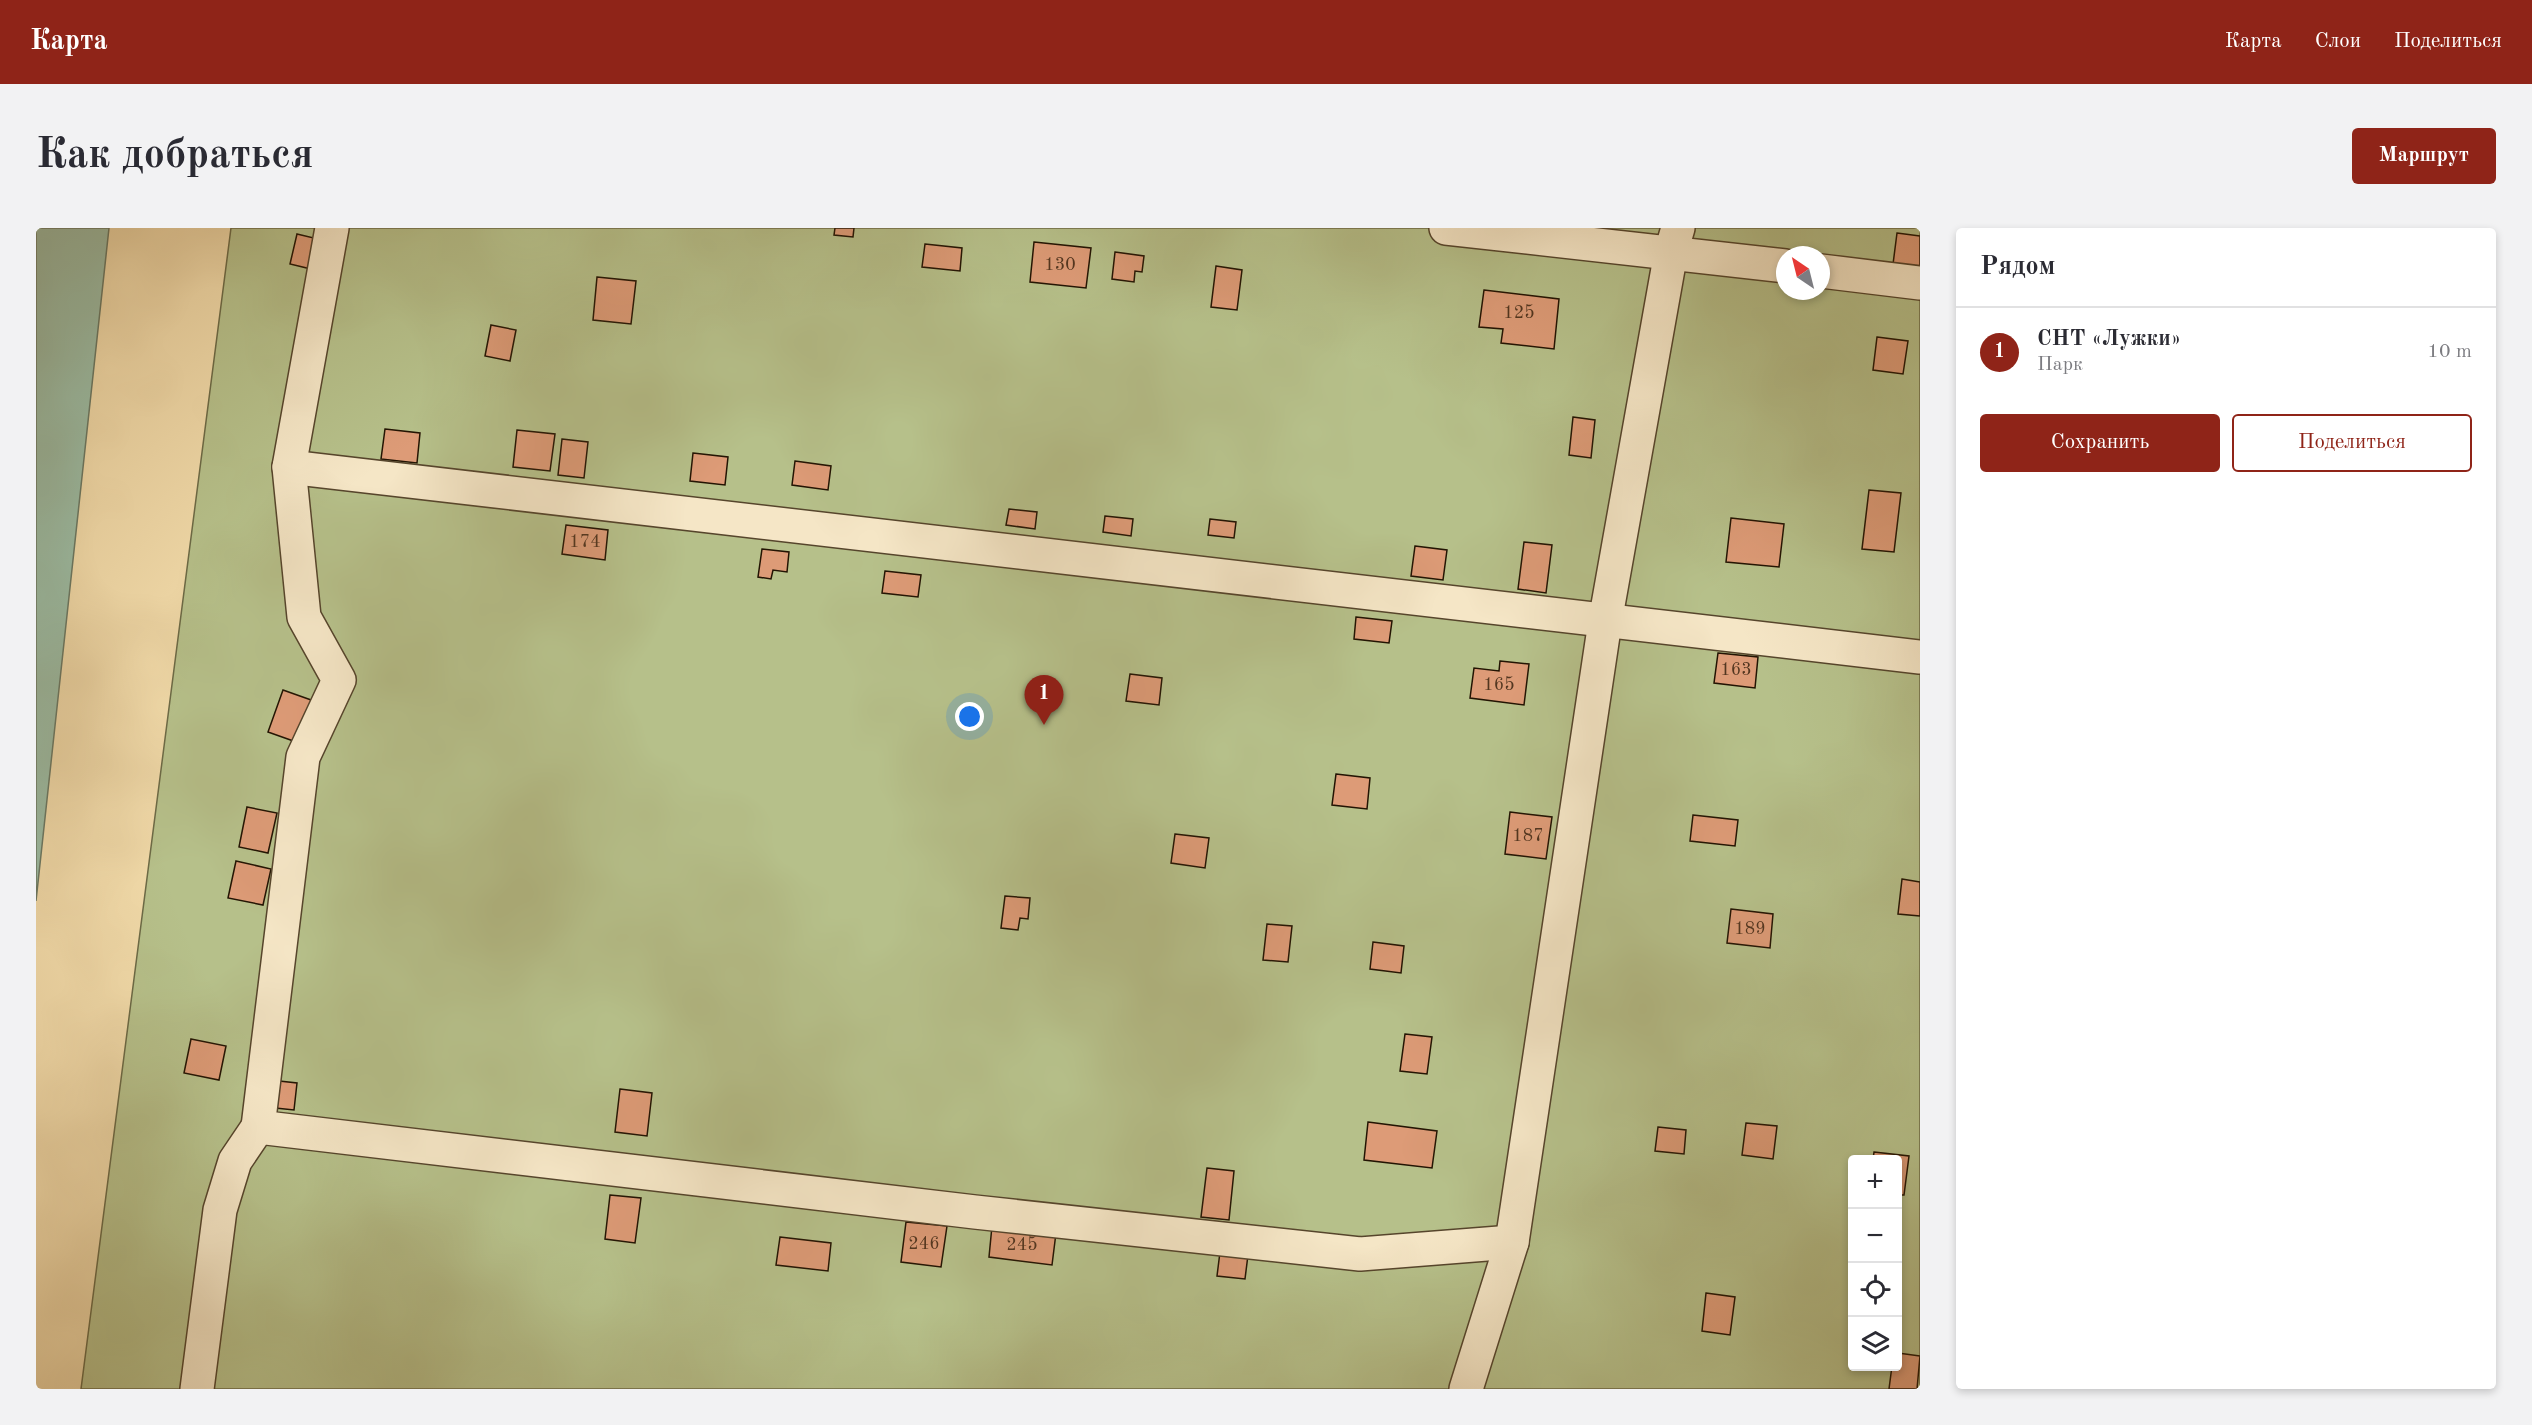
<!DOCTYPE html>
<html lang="ru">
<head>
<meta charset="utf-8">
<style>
	body { margin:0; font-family:"Old Standard TT",serif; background:#f2f2f3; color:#2b2b33 }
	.controls { position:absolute; right:18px; bottom:18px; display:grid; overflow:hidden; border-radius:6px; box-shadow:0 3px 9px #0003 }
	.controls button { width:54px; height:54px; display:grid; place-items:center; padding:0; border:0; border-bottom:2px solid #e1e1e2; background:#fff; color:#2b2b33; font:30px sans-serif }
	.compass { position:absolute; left:1740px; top:18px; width:54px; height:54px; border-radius:50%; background:#fff; box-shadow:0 3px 9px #0003; rotate:325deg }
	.you { position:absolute; left:934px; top:489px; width:21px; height:21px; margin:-15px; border:4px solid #fff; border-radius:50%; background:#1a73e8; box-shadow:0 0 0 9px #1a73e833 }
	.badge { display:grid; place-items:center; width:39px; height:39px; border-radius:50%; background:#8f2418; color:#fff; font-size:20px; font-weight:700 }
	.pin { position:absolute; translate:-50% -50px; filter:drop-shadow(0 2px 3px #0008) }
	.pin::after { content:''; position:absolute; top:32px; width:21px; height:18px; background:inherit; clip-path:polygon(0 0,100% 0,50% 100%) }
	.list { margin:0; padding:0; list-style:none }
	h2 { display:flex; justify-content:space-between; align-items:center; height:78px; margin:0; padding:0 24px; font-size:26px }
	h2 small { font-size:20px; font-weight:400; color:#7c7c81 }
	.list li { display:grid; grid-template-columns:39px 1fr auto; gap:18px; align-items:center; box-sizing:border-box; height:90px; padding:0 24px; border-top:2px solid #e1e1e2 }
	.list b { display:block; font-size:22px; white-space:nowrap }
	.list p { margin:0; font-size:20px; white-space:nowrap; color:#7c7c81 }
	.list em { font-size:20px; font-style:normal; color:#7c7c81 }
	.actions { display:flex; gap:12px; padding:18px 24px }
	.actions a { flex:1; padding:14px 0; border:2px solid #8f2418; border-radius:6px; text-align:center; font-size:21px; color:#8f2418 }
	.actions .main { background:#8f2418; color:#fff }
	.icon { flex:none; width:33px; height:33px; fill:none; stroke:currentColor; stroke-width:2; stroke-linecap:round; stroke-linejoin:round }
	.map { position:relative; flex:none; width:1884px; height:1161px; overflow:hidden; border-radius:6px }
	header { display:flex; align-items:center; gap:36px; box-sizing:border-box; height:84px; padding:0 30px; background:#8f2418; color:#fff }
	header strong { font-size:28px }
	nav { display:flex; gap:33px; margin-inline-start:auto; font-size:21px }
	.intro { display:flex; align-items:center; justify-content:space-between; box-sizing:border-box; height:144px; padding:0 36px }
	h1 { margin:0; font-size:42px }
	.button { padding:15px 27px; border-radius:6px; background:#8f2418; color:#fff; font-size:21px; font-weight:700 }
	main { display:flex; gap:36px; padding:0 36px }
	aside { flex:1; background:#fff; border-radius:6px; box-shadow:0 3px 9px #0003 }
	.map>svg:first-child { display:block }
</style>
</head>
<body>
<header>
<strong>Карта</strong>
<nav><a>Карта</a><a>Слои</a><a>Поделиться</a></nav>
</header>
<div class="intro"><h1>Как добраться</h1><a class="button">Маршрут</a></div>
<main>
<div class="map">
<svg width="1884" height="1161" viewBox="0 0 1884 1161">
	<rect width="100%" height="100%" fill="#f0d9a8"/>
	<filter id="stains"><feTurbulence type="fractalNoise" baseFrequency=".00333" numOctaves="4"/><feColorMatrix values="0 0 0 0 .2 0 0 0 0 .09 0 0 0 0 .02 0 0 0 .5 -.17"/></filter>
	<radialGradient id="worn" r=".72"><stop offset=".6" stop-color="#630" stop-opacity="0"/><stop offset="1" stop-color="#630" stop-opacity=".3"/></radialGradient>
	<path fill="#b6c08a" stroke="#6c6a46" stroke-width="1.5" fill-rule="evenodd" d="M195 0H1884V1161H45ZM1749 27H1785V63H1749ZM1816 932H1862V1138H1816Z"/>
	<polygon fill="#9bbba3" stroke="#6b7863" stroke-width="1.5" points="0,0 73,0 0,673"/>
	<g fill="#dd9b77" stroke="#231403" stroke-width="1.5">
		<polygon points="799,0 818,0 817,9 798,7"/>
		<polygon points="1861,5 1884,8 1884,47 1856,44"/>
		<polygon points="261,6 282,11 275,41 254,36"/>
		<polygon points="998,14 1055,20 1050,60 994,54"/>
		<polygon points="889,16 926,20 924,43 886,39"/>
		<polygon points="1079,24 1108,28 1106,44 1099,43 1098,54 1076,51"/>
		<polygon points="1180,38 1206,42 1201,82 1175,79"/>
		<polygon points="561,49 600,53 595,96 557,92"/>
		<polygon points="1448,62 1523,71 1518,121 1465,115 1467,101 1443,99"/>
		<polygon points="455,97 480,102 474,133 449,128"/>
		<polygon points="1841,109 1872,113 1867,146 1837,142"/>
		<polygon points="1537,189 1559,192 1555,230 1533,227"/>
		<polygon points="349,201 384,205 381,235 345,231"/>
		<polygon points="481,202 519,206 514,243 477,239"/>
		<polygon points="526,211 552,214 548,250 522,247"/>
		<polygon points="657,225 692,229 689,257 654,253"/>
		<polygon points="759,233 795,238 792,262 756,257"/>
		<polygon points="1833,262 1865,265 1858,324 1826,321"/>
		<polygon points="973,281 1001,284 999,301 970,297"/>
		<polygon points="1069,288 1097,291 1095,308 1067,304"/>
		<polygon points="1695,290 1748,296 1743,339 1690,334"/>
		<polygon points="1174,291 1200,294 1198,310 1172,307"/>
		<polygon points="530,297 572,302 569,332 526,326"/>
		<polygon points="1488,314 1516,317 1510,365 1482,361"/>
		<polygon points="1379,318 1411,322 1407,352 1375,348"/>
		<polygon points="726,321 753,324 751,344 737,342 735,351 722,349"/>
		<polygon points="849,343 885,347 882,369 846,365"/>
		<polygon points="1320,389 1356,393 1353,415 1318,411"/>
		<polygon points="1682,425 1722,429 1719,460 1678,455"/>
		<polygon points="1464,433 1493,436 1488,477 1434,470 1438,440 1463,443"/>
		<polygon points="1094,446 1126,450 1123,477 1090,473"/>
		<polygon points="247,462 278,473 263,515 232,504"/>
		<polygon points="1300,546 1334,550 1331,581 1296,577"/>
		<polygon points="211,579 241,585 232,625 203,619"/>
		<polygon points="1474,584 1516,589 1510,631 1469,626"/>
		<polygon points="1657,587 1702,592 1699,618 1654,613"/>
		<polygon points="1139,606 1173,610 1169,640 1135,635"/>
		<polygon points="200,633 235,641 227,677 192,670"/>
		<polygon points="1866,651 1884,654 1884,688 1862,686"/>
		<polygon points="969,668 994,670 992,691 984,690 982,702 965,700"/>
		<polygon points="1695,681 1737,686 1734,720 1691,715"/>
		<polygon points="1231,696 1256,698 1252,734 1227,732"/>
		<polygon points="1337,714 1368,718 1365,745 1334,741"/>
		<polygon points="1369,806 1396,809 1391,846 1364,843"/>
		<polygon points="155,811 190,818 183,852 148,845"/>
		<polygon points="234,852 261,855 258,882 230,879"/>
		<polygon points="584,861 616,865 611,908 579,904"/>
		<polygon points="1332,894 1401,903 1396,940 1328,932"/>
		<polygon points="1710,895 1741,898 1737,931 1706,927"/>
		<polygon points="1622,899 1650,902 1648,926 1619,923"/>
		<polygon points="1838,924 1873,928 1868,967 1862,967 1862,932 1837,932"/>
		<polygon points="1171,940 1198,943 1193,992 1165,989"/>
		<polygon points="574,967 605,970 599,1015 569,1011"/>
		<polygon points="870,994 911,998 905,1039 865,1034"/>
		<polygon points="956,998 1020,1005 1016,1037 953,1029"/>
		<polygon points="744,1009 795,1015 792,1043 740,1037"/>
		<polygon points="1184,1024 1212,1027 1209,1051 1181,1048"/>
		<polygon points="1670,1065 1699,1069 1694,1107 1666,1103"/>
		<polygon points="1862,1125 1884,1128 1881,1161 1853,1161 1856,1138 1862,1138"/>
	</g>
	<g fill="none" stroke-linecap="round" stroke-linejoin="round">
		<g stroke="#56452c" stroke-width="36">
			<g id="minor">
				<polyline points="296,0 253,239 268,389 303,452 267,529 222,899 939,984 1324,1026 1476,1014"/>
				<polyline points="1410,0 1749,38"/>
				<polyline points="1785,43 1884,55"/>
				<polyline points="253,239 1884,429"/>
				<polyline points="161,1161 184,982 199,933 222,899"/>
				<polyline points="1430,1161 1476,1014 1569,394 1635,24 1642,0"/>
			</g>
		</g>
		<use href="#minor" stroke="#f5e6c6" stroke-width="33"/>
	</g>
	<g text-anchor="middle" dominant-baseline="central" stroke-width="5" stroke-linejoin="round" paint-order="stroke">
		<g font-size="18" fill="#523620">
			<text x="1024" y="37">130</text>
			<text x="1483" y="85">125</text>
			<text x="549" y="314">174</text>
			<text x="1700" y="442">163</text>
			<text x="1463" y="457">165</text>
			<text x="1492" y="608">187</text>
			<text x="1714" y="701">189</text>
			<text x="888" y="1016">246</text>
			<text x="986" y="1017">245</text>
		</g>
	</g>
	<rect width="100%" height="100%" filter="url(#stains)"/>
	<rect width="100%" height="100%" fill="url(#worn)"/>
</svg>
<div class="controls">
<button>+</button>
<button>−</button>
<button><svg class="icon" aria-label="locate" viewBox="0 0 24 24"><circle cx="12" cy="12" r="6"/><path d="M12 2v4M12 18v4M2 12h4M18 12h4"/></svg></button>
<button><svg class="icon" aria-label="layers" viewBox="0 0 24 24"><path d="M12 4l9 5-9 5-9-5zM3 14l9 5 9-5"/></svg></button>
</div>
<svg class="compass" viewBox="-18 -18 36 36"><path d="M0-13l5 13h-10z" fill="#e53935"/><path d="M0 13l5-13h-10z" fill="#7c7c81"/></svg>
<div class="you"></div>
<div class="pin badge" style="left:1008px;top:497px">1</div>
</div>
<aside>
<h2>Рядом<small></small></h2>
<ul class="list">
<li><span class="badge">1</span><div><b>СНТ «Лужки»</b><p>Парк</p></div><em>10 m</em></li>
</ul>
<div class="actions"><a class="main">Сохранить</a><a>Поделиться</a></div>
</aside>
</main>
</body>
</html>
